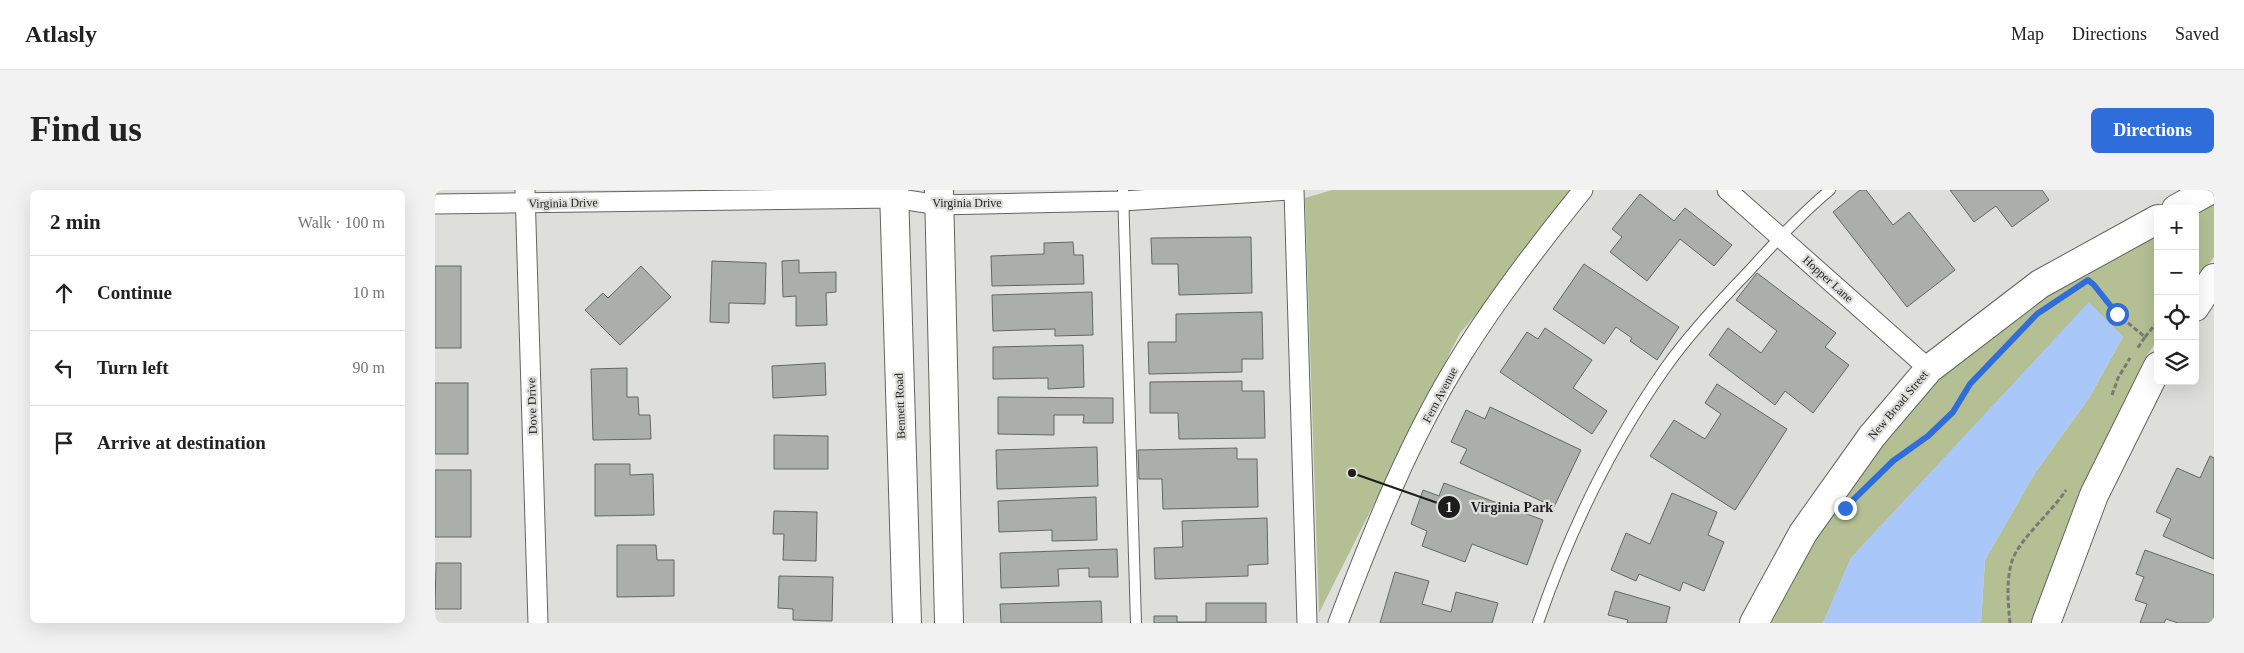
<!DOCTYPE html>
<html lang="en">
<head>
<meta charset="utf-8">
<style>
	body { margin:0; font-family:Georgia,serif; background:#f2f2f2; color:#222 }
	.controls { position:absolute; right:15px; top:15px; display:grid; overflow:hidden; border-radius:8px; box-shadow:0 5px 20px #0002 }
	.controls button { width:45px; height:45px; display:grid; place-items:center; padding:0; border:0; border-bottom:1px solid #e0e0e0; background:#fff; color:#222; font:25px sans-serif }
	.stop { position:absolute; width:15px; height:15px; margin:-11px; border:4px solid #2e6dda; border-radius:50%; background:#fff }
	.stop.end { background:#2e6dda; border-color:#fff; box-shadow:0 1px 5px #0008 }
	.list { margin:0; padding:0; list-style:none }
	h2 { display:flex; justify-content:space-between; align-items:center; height:65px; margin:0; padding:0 20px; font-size:21px }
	h2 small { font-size:16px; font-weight:400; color:#767676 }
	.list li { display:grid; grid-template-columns:32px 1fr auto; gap:15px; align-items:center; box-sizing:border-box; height:75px; padding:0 20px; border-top:1px solid #e0e0e0 }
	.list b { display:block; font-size:19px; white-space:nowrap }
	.list em { font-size:16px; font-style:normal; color:#767676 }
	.icon { flex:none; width:28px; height:28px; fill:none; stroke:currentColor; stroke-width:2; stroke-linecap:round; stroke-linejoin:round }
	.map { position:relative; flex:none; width:1779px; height:433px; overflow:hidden; border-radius:8px }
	header { display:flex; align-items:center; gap:30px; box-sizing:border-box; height:70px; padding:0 25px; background:#fff; border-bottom:1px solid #e0e0e0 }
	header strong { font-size:24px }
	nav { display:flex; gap:28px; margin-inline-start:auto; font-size:18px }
	.intro { display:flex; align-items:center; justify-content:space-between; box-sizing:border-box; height:120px; padding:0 30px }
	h1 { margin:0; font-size:35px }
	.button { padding:12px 22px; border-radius:8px; background:#2e6dda; color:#fff; font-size:18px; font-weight:700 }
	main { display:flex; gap:30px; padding:0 30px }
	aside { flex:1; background:#fff; border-radius:8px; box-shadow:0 5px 20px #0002 }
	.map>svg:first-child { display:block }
</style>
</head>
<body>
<header>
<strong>Atlasly</strong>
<nav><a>Map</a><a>Directions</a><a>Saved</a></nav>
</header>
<div class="intro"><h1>Find us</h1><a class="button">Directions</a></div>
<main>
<aside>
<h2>2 min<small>Walk · 100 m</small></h2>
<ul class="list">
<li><svg class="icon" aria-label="ahead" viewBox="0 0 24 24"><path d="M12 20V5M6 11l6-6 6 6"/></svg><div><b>Continue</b></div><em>10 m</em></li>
<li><svg class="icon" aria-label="left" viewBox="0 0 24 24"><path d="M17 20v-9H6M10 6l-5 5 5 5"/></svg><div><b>Turn left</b></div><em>90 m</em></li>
<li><svg class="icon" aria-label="arrive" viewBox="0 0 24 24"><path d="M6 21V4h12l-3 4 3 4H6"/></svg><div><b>Arrive at destination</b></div></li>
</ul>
</aside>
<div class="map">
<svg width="1779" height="433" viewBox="0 0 1779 433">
	<rect width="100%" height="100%" fill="#dedfdb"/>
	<g fill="#b4c094">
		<polygon points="897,0 1150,0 1025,143 884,423 870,8"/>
		<polygon points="1779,8 1779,67 1760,92 1760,19"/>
		<polygon points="1723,41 1723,149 1710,168 1658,281 1602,433 1546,433 1550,370 1600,283 1654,208 1688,147 1654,113 1416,368 1388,433 1333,433 1366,361 1439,256 1517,172 1581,118"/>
	</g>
	<polygon fill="#aac7f9" points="1654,112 1688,147 1654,208 1600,283 1550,370 1546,433 1388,433 1416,368"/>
	<g fill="#acaeaa" stroke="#656663">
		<polygon points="1425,0 1431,0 1458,35 1474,22 1520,80 1472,117 1398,22"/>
		<polygon points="1515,0 1607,0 1614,10 1577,37 1561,16 1539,32"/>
		<polygon points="1205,4 1239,31 1250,18 1297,55 1279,76 1245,49 1212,91 1175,62 1187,47 1177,39"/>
		<polygon points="816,47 817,103 744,105 743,74 717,74 716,48"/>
		<polygon points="638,52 639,65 648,65 649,94 557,96 556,66 609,64 609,53"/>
		<polygon points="364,70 364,83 401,82 401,102 391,103 392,135 361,136 361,106 348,107 347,71"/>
		<polygon points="277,71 331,73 330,114 294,113 294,133 275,132"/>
		<polygon points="1149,74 1244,137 1222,170 1195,151 1197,148 1181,137 1169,154 1118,119"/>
		<rect x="0" y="76" width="26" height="82"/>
		<polygon points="206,76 236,107 185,155 150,120 168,103 173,108"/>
		<polygon points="1322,83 1401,143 1390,157 1414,175 1378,223 1350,201 1340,215 1274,165 1293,138 1326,163 1342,141 1301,110"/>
		<polygon points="657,102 658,145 620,146 620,139 558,141 557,105"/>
		<polygon points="827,122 828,169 807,169 807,182 714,184 713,152 741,152 741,124"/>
		<polygon points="1110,138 1157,170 1138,198 1172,221 1157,244 1065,182 1092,142 1103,149"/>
		<polygon points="648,155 649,197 613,199 613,188 558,189 558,157"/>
		<polygon points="390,173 391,205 338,208 337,176"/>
		<polygon points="192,178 192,207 203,207 204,225 215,225 216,249 158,250 156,179"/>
		<polygon points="807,191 807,201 829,201 830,248 744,249 743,223 715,223 715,192"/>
		<rect x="0" y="193" width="33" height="71"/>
		<polygon points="1282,194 1352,239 1300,320 1215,266 1239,230 1270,249 1286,224 1270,213"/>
		<polygon points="563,207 678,208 678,233 648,233 649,225 619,225 619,245 563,244"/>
		<polygon points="1055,217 1146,260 1119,317 1025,273 1032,259 1016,252 1031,220 1050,229"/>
		<polygon points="339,245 393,246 393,279 339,279"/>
		<polygon points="662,257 663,296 562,299 561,260"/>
		<polygon points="802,258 802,269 822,269 823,317 728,319 727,289 704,289 703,260"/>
		<polygon points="1775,266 1779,268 1779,369 1728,346 1736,329 1721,322 1742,278 1765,288"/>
		<polygon points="160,274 195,274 195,285 218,284 219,325 160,326"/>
		<rect x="0" y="280" width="36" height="67"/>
		<polygon points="1009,293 1108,330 1092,375 1037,354 1030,372 987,356 992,341 976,334 988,300 1004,306"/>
		<polygon points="1237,303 1282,322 1273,345 1289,352 1269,401 1248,392 1245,401 1204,384 1201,391 1176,380 1191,343 1215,354"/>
		<polygon points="661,307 662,350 617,351 617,340 564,342 563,311"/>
		<polygon points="339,321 382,322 381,371 348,370 349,344 338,344"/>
		<polygon points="832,328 833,374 813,375 813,386 720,389 719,358 748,357 747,331"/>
		<polygon points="182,355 221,355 222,370 239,370 239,406 182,407"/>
		<polygon points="682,359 683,387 654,387 654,378 623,379 624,396 566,398 565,363"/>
		<polygon points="1710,360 1779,385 1779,433 1743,433 1731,429 1729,433 1705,433 1712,414 1700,410 1709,387 1701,384"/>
		<polygon points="1,373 26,373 26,419 0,419"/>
		<polygon points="960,382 994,391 987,414 1016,422 1021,402 1063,413 1057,433 945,433"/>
		<polygon points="344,386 398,387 397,431 358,430 358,419 343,418"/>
		<polygon points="1180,401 1235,417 1231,433 1192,433 1193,430 1173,425"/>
		<polygon points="666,411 667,433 566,433 565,414"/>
		<polygon points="771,413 831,413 831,433 719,433 719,426 742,426 742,432 771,432"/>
	</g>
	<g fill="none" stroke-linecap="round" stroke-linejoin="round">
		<g stroke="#646561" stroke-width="12">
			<g id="lane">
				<polyline points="688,0 701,433"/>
				<path d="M1103 433C1134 343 1176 255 1231 177 1255 143 1286 110 1315 80 1340 52 1366 24 1395 0"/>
			</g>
		</g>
		<g stroke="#646561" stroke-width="21">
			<g id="street">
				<polyline points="90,0 103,433"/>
				<polyline points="859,0 872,433"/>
				<polyline points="1292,0 1494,179"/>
				<polyline points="0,14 459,8 504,15 688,11 855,0"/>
				<path d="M903 433C938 341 975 248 1027 165 1063 107 1105 53 1148 0"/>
			</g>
		</g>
		<g stroke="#646561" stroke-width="30">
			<g id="secondary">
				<polyline points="459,0 472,433"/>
				<polyline points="504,0 514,433"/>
				<polyline points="1741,19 1775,0"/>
				<polyline points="1760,117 1779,88"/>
				<polyline points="1319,433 1368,343 1437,246 1494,179 1605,94 1723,29"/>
				<polyline points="1611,433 1659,305 1723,176"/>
			</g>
		</g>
		<g stroke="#797977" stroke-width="3" stroke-dasharray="5 2.5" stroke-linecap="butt">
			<polyline points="1658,94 1682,124 1710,147 1702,159"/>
			<polyline points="1710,147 1723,131"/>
			<polyline points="1677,205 1683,188 1695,168"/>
			<polyline points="1444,284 1458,271 1493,247 1518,222 1535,194 1568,158"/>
			<path d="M1575 433C1573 412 1571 391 1577 371 1585 348 1617 322 1631 300"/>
		</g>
		<use href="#lane" stroke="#fff" stroke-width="10"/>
		<use href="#street" stroke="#fff" stroke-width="19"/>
		<use href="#secondary" stroke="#fff" stroke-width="28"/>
	</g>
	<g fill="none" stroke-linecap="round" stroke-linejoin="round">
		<polyline stroke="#2e6dda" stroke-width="6" points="1410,318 1458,271 1493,246 1518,222 1535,194 1602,124 1653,90 1659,95 1682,124"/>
	</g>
	<g text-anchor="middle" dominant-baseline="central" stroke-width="4.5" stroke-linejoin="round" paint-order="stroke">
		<g font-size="12" fill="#1d1d1c" stroke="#dedfdb">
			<text transform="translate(128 13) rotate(-1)">Virginia Drive</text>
			<text x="532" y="13">Virginia Drive</text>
			<text transform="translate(1393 89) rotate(42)">Hopper Lane</text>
			<text transform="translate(1005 205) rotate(-62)">Fern Avenue</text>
			<text transform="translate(1463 215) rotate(-50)">New Broad Street</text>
			<text transform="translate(97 216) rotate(-92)">Dove Drive</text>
			<text transform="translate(465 216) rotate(-92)">Bennett Road</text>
		</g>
	</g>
	<path fill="none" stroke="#1d1d1c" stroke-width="2" d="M917 283L1014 317"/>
	<g fill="#1d1d1c" stroke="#dedfdb" stroke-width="2">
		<circle cx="917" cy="283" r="5"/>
		<circle cx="1014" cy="317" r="12"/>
	</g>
	<g font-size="15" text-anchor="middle" font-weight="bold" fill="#fff">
		<text x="1014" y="322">1</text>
	</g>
	<g font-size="14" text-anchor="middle" font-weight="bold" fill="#1d1d1c" stroke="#dedfdb" stroke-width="4.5" stroke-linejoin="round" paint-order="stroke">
		<text x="1077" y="322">Virginia Park</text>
	</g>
</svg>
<div class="controls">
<button>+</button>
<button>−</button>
<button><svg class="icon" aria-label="locate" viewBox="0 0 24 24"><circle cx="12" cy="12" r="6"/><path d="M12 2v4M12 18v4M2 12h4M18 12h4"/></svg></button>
<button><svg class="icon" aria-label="layers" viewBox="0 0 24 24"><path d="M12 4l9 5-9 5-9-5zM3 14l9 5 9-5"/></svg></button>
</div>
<div class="stop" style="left:1682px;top:124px"></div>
<div class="stop end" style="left:1410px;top:318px"></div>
</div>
</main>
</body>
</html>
